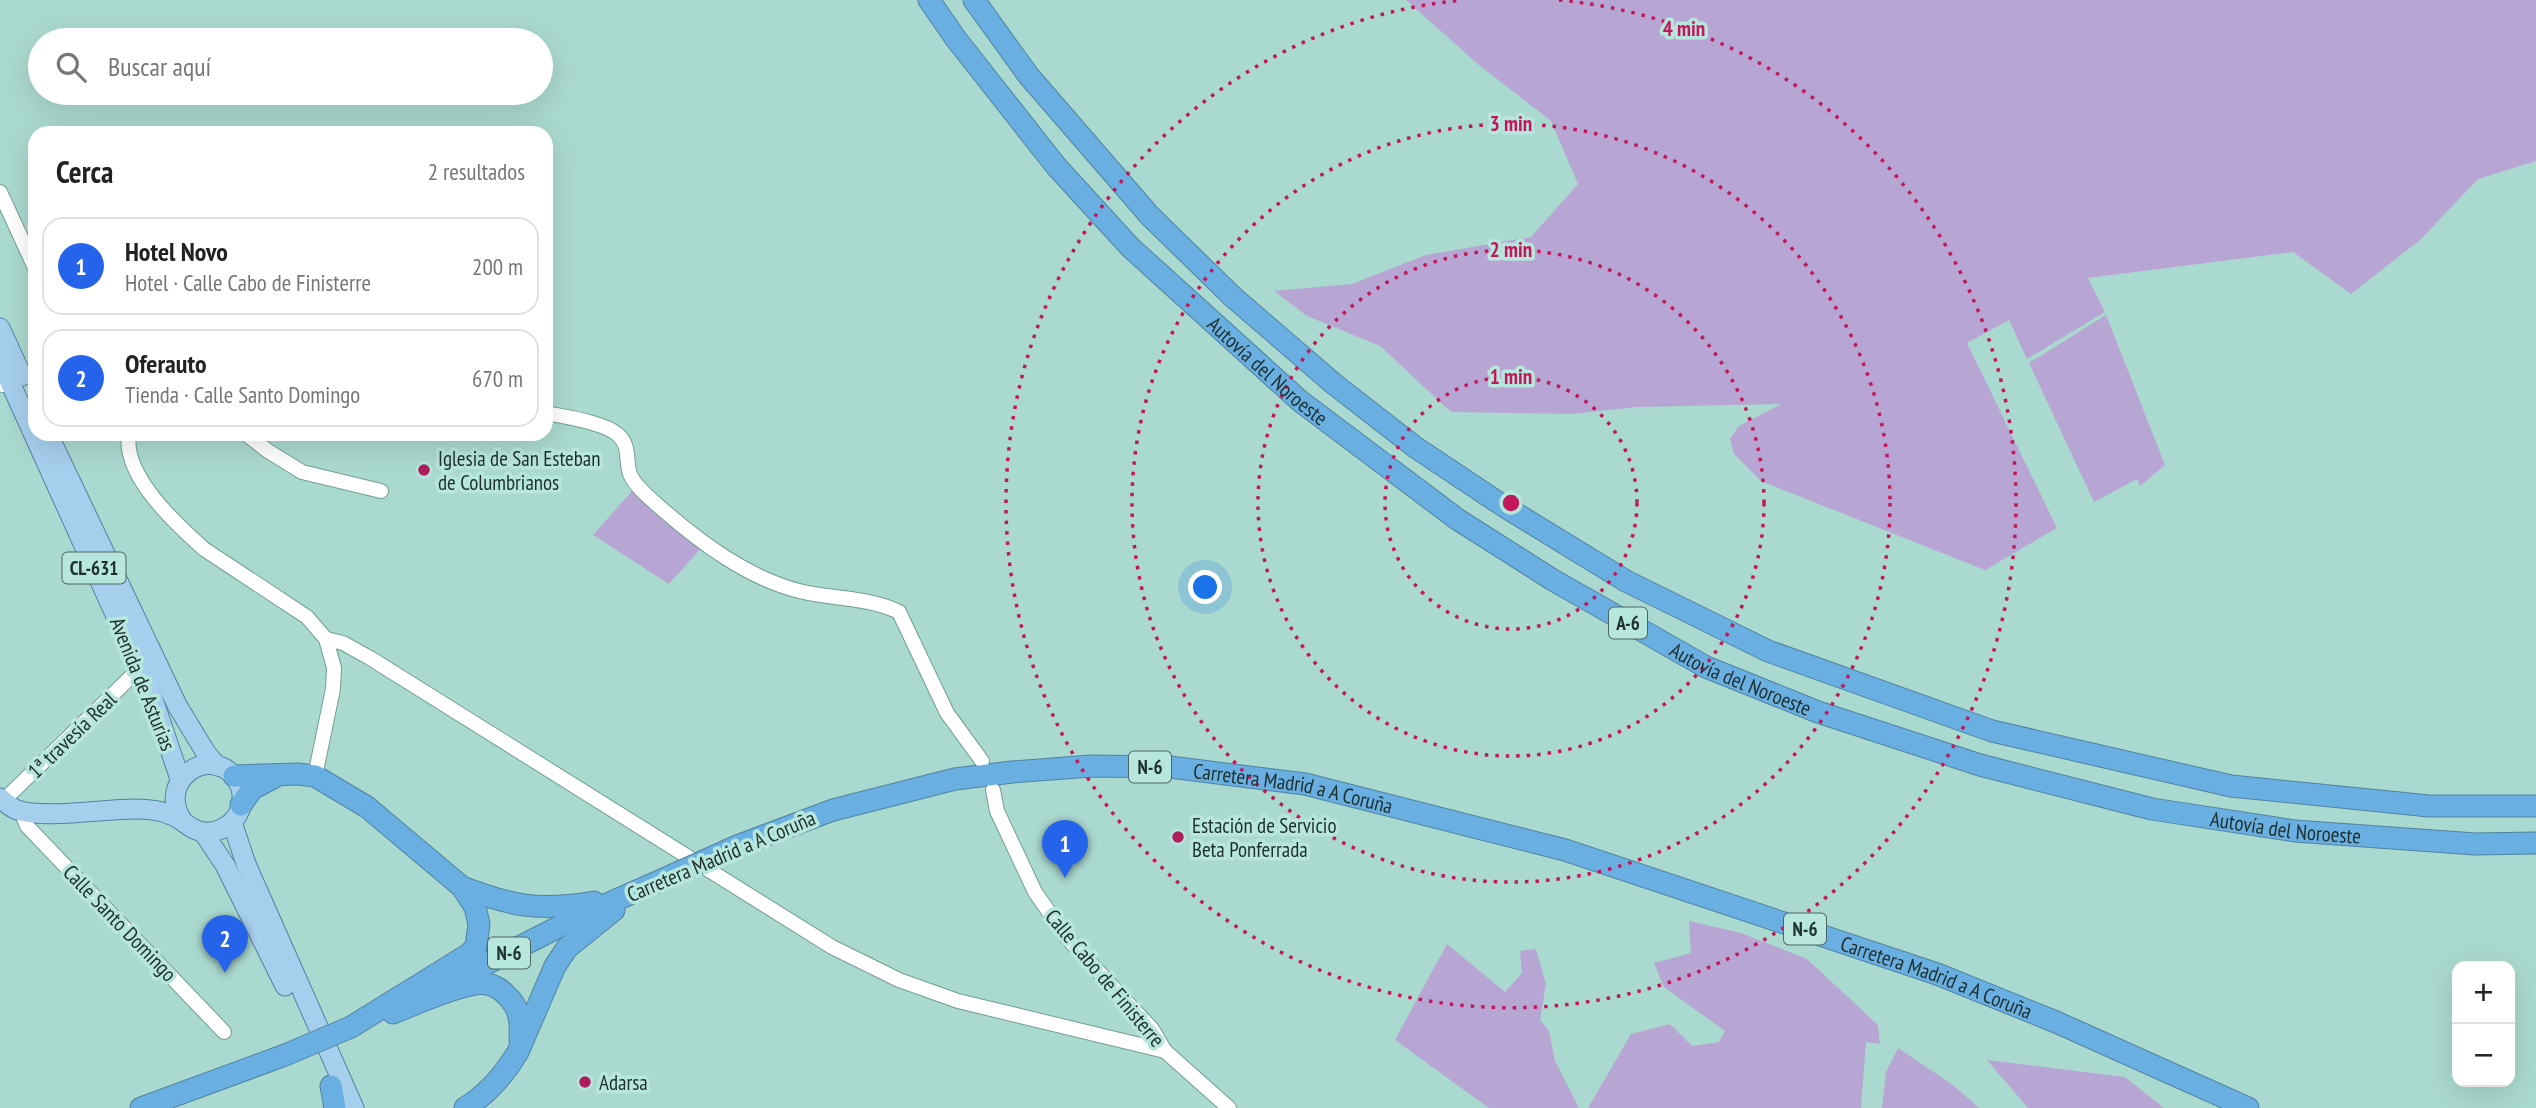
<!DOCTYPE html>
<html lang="es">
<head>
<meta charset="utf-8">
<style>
	body { margin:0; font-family:"PT Sans Narrow",sans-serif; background:#f2f2f2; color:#222 }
	.controls { position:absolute; right:21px; bottom:21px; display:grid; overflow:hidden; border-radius:14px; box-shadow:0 7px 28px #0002 }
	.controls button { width:63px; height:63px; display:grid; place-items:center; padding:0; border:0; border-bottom:2px solid #e0e0e0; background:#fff; color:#222; font:35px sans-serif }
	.you { position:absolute; left:1206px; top:588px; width:24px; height:24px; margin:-18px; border:5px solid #fff; border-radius:50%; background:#1a73e8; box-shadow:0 0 0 10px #1a73e833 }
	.badge { display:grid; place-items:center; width:46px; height:46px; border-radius:50%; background:#2563eb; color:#fff; font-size:23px; font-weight:700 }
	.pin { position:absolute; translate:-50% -58px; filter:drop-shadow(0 2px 4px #0008) }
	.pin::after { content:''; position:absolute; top:37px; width:24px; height:21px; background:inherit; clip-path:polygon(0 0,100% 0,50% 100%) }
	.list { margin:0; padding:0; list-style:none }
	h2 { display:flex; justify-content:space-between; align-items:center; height:91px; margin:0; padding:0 28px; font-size:30px }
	h2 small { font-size:23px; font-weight:400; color:#767676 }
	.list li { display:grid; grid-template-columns:46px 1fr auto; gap:21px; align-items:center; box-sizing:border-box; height:98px; margin:0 14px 14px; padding:0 14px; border:2px solid #e0e0e0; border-radius:21px }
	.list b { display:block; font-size:26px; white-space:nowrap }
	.list p { margin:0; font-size:23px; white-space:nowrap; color:#767676 }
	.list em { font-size:23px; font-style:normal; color:#767676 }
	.icon { flex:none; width:38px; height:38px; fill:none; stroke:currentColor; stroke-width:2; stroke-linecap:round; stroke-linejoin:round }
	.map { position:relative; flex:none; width:2536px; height:1108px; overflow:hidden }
	.search { position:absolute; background:#fff; box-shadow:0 7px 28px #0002; left:28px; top:28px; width:525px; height:77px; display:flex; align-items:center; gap:18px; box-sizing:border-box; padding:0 24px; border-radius:38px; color:#767676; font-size:26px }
	.panel { position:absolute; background:#fff; box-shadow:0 7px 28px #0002; left:28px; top:126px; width:525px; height:315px; border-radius:21px }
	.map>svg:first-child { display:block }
</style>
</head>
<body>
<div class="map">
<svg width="2536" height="1108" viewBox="0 0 2536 1108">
	<rect width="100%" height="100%" fill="#aad9cf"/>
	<g fill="#b7a6d3">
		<polygon points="1406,0 2536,0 2536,161 2478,179 2420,240 2351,294 2293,252 2088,278 2105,312 2027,359 2009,320 1967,343 2057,528 1985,570 1761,481 1734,454 1730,439 1739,426 1781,404 1637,407 1571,414 1451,412 1380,346 1307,316 1274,291 1352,284 1426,255 1531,237 1578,184 1551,121 1479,65"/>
		<polygon points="2106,315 2165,465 2140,486 2137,479 2094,502 2029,363"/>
		<polygon points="632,491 703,546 669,584 593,535"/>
		<polygon points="1689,921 1741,933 1807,959 1878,1025 1880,1044 1866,1042 1861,1108 1588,1108 1631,1034 1670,1024 1692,1046 1719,1042 1725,1031 1664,987 1654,963 1691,953"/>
		<polygon points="1447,944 1505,992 1522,973 1520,951 1536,949 1546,984 1540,1020 1549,1031 1555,1061 1579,1108 1489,1108 1395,1040"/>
		<polygon points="1898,1048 1953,1085 1979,1108 1882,1108 1886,1072"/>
		<polygon points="1987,1060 2125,1077 2164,1108 2028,1108"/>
	</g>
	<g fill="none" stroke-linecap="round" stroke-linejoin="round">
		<g stroke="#719e95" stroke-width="16">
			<g id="minor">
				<polyline points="0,192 35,268"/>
				<polyline points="0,384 3,385 35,373"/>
				<path d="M546 413C565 417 602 422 617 434 631 445 625 460 630 474 635 487 652 500 662 509 701 543 748 578 799 591 831 599 869 597 899 612L947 713 982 761"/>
				<path d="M129 434C122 475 176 524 204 549L307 617 326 639 334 668 333 689 315 776"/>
				<polyline points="246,434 268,451 302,472 381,491"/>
				<polyline points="326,639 343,643 370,658 832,947 899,980 958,1001 1165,1051"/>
				<polyline points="993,790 997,811 1035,892 1067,938 1152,1029 1165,1051 1229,1108"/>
				<polyline points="3,801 140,668"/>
				<polyline points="21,811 27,826 224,1032"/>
			</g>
		</g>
		<g stroke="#4f83a2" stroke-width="21">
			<g id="major">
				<polyline points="0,328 22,376"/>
				<polyline points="0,360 152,696 180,779"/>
				<polyline points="48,434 178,707 206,753 217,766"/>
				<path d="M0 798C6 803 10 807 17 810 44 819 104 809 135 809 147 809 160 810 171 815 180 818 186 825 194 829 214 839 239 824 242 802 243 794 240 784 235 777 207 744 157 782 182 820"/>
				<polyline points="232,822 246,864 354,1108"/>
				<polyline points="203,832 225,865 285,986"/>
			</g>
		</g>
		<g stroke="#4f83a2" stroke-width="23">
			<g id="highway">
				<path id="s1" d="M929 0 956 39 1056 166 1130 247 1300 401 1457 519 1553 580 1706 667 1818 712 1980 765 2152 809 2295 831 2475 844 2536 843"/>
				<polyline points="974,0 1028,75 1150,216 1233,297 1334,384 1415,447 1502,505 1626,581 1768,651 1992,731 2231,786 2429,806 2536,806"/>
				<polyline points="234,776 298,774 315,776 367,807 462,887 475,907 479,924 476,947 469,954 351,1027"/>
				<polyline points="241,805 252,789 273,778"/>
				<path id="s2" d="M737 846 833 810 955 779 1012 772 1091 766 1170 767 1305 784 1565 850 1937 974 2056 1022 2248 1108"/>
				<path d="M462 887C514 907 539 911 594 902"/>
				<polyline points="441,987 580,916 666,878"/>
				<path d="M393 1013C414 1005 467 980 487 984 494 985 502 990 506 995 520 1007 521 1022 520 1040"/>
				<polyline points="331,1086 335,1108"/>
				<polyline points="141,1108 285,1055"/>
				<path d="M465 1108C488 1094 504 1075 518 1052L555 966 567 948 614 910"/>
			</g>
		</g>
		<use href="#minor" stroke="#fff" stroke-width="14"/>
		<use href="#major" stroke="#a6cfed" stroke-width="19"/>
		<use href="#highway" stroke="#6aafe1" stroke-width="21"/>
		<g stroke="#4f83a2" stroke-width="23" stroke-linecap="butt">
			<g id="highway-bridge">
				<polyline points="666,878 737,846"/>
				<polyline points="285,1055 351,1027"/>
			</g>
		</g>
		<use href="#highway-bridge" stroke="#6aafe1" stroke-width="21"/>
	</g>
	<g fill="none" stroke="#c2185b" stroke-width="3.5" stroke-dasharray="3.5 7">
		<circle cx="1511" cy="503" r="126"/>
		<circle cx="1511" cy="503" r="253"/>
		<circle cx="1511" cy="503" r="379"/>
		<path d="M1559 0A505 505 0 1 1 1463 0"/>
	</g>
	<g fill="#ad1f5c" stroke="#b7e6dc" stroke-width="2.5">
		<circle cx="424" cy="470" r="7"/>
		<circle cx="1178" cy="837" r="7"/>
		<circle cx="585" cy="1082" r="7"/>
	</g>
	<g text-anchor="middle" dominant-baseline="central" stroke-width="7" stroke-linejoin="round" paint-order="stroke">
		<g fill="#b7e6dc" stroke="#4c6762" stroke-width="2">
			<rect x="62.5" y="552.5" width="63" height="31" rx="5"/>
			<rect x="1609" y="607.5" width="38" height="31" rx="5"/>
			<rect x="1129" y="751.5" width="42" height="31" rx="5"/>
			<rect x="1784" y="913.5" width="42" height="31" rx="5"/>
			<rect x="488" y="937.5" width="42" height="31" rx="5"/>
		</g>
		<g font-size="19" font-weight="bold" fill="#1e302d">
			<text x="94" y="568">CL-631</text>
			<text x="1628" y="623">A-6</text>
			<text x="1150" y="767">N-6</text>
			<text x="1805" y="929">N-6</text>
			<text x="509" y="953">N-6</text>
		</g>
		<g font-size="21" fill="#1e302d" stroke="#b7e6dc">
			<text stroke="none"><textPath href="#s1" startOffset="504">Autovía del Noroeste</textPath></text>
			<text stroke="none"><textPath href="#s1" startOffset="1071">Autovía del Noroeste</textPath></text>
			<text transform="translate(143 684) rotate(68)">Avenida de Asturias</text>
			<text transform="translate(72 735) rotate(-44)">1ª travesía Real</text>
			<text stroke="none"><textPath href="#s2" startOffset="569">Carretera Madrid a A Coruña</textPath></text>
			<text stroke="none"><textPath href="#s1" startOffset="1638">Autovía del Noroeste</textPath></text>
			<text transform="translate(721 856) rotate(-23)">Carretera Madrid a A Coruña</text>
			<text transform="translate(120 923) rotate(46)">Calle Santo Domingo</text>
			<text stroke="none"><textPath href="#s2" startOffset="1241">Carretera Madrid a A Coruña</textPath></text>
			<text transform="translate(1105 978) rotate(50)">Calle Cabo de Finisterre</text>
		</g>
		<g font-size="21" fill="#1e302d" stroke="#b7e6dc" text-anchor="start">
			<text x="438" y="458">Iglesia de San Esteban<tspan x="438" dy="24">de Columbrianos</tspan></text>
			<text x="1192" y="825">Estación de Servicio<tspan x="1192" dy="24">Beta Ponferrada</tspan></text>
			<text x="599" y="1082">Adarsa</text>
		</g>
	</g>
	<circle cx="1511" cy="503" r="10" fill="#c2185b" stroke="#b7e6dc" stroke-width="3.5"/>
	<g font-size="21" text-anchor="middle" font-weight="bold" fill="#c2185b" stroke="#b7e6dc" stroke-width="7" stroke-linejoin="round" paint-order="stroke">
		<text x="1684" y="36">4 min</text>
		<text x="1511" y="131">3 min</text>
		<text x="1511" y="257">2 min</text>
		<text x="1511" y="384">1 min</text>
	</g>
</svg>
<div class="controls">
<button>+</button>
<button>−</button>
</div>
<div class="you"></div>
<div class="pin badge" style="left:1065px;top:878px">1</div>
<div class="pin badge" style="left:225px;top:973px">2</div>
<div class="search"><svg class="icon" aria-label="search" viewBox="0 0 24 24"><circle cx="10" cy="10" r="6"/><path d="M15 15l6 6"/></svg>Buscar aquí</div>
<section class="panel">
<h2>Cerca<small>2 resultados</small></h2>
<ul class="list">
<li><span class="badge">1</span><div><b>Hotel Novo</b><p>Hotel · Calle Cabo de Finisterre</p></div><em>200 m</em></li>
<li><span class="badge">2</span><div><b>Oferauto</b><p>Tienda · Calle Santo Domingo</p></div><em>670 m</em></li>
</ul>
</section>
</div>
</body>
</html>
